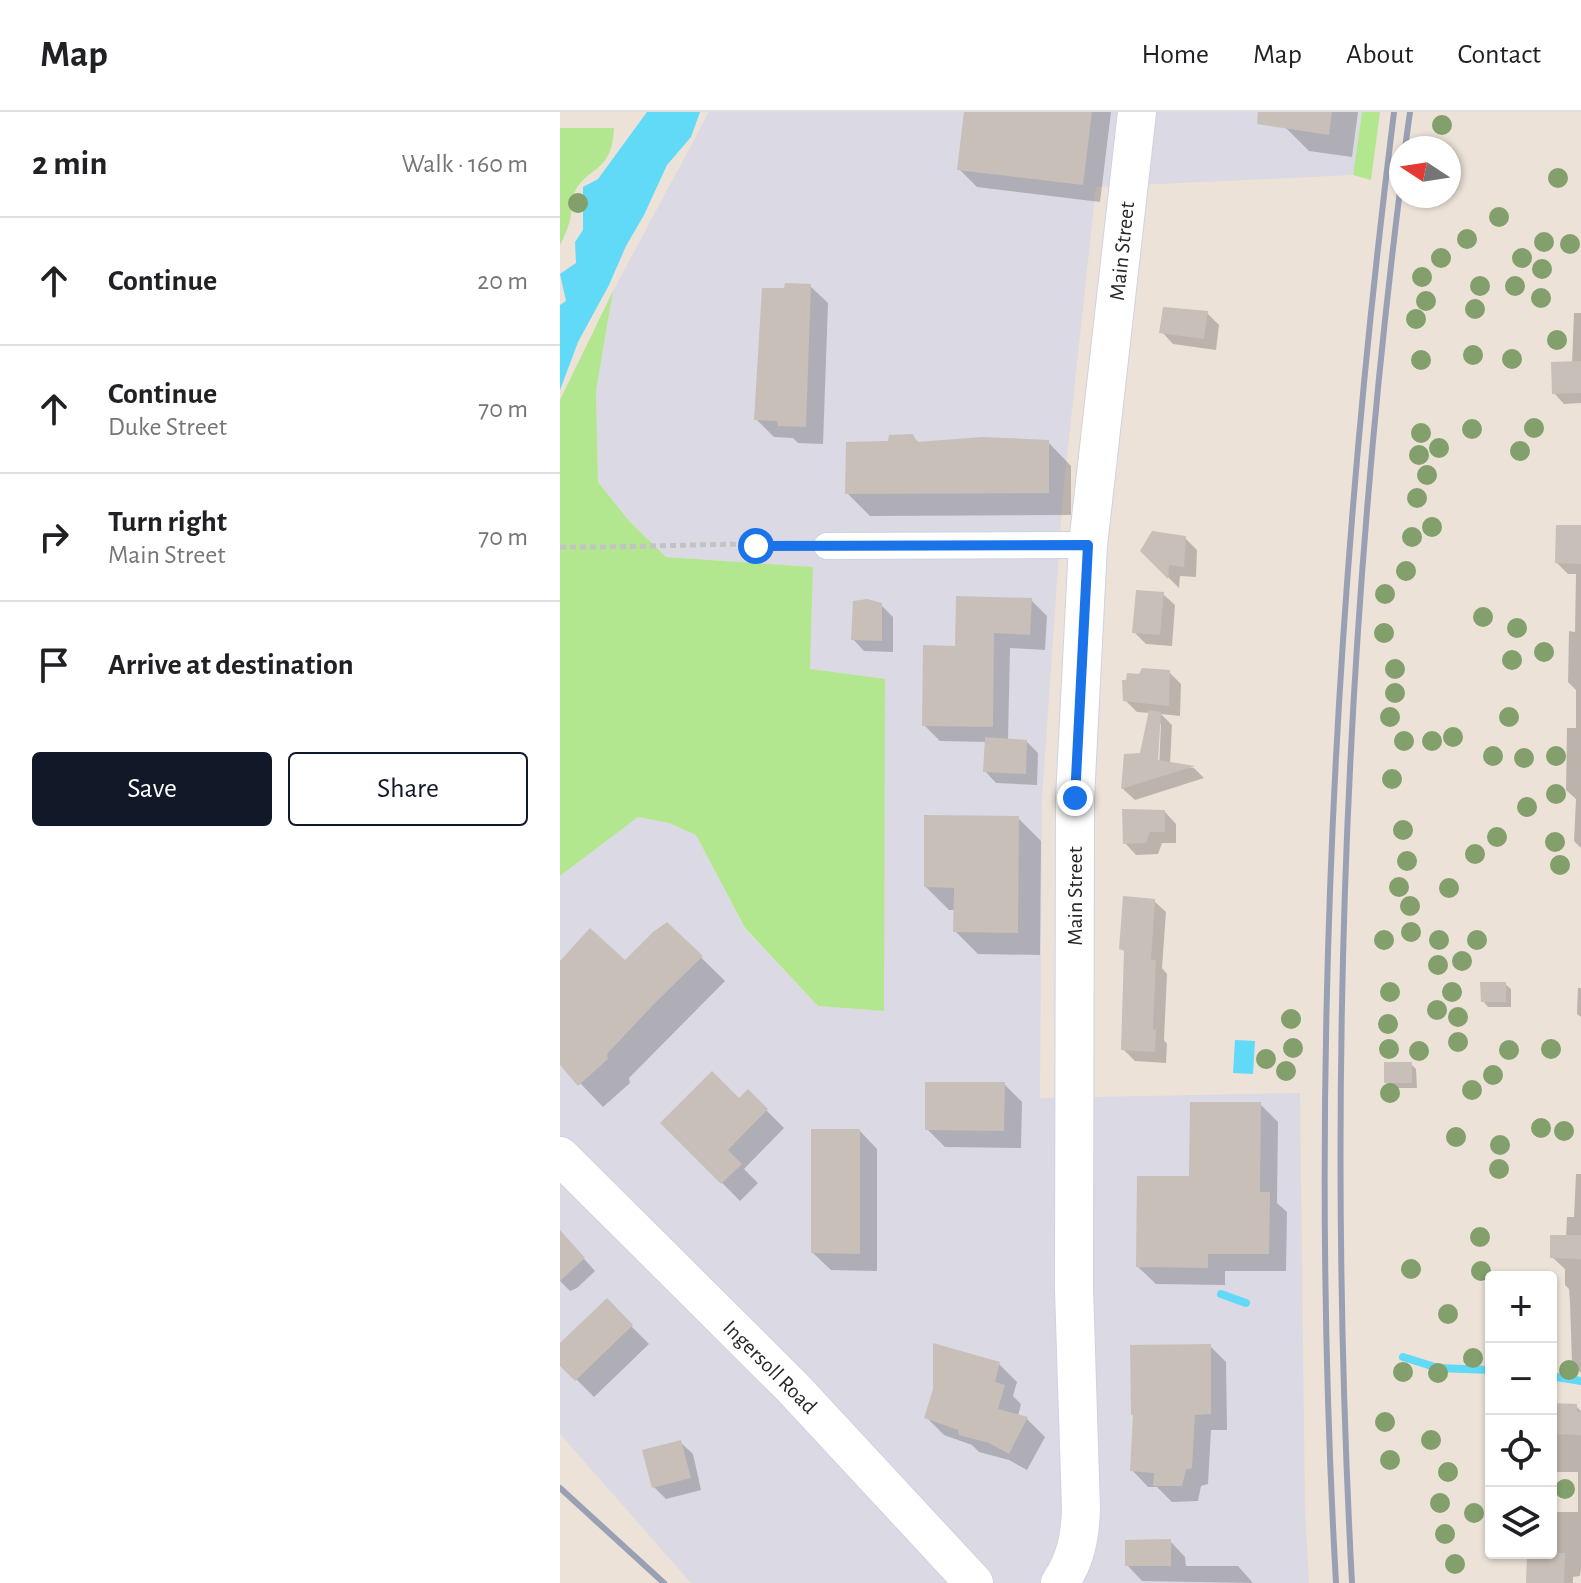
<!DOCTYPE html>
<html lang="en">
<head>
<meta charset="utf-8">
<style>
	body { margin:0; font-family:"Alegreya Sans",sans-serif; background:#f6f6f6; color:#202124 }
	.controls { position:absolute; right:24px; bottom:24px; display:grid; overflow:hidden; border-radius:8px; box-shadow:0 2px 6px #0004 }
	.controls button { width:72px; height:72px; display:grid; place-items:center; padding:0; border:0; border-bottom:2px solid #e0e0e0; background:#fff; color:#202124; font:40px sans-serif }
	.compass { position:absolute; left:829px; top:24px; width:72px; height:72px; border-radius:50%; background:#fff; box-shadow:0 2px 6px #0004; rotate:282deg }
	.stop { position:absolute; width:24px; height:24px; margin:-18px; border:6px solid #1a73e8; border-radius:50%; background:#fff }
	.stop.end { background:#1a73e8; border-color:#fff; box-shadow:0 2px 8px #0008 }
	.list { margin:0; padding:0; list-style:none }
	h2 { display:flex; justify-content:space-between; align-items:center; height:104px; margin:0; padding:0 32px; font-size:34px }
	h2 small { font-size:26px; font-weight:400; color:#757577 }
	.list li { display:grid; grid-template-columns:52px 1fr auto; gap:24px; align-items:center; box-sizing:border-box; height:128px; padding:0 32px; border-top:2px solid #e0e0e0 }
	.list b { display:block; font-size:30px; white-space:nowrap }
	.list p { margin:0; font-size:26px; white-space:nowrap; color:#757577 }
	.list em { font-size:26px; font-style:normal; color:#757577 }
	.actions { display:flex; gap:16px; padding:24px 32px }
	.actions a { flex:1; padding:18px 0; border:2px solid #111827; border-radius:8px; text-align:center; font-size:28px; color:#111827 }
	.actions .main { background:#111827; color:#fff }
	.icon { flex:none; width:44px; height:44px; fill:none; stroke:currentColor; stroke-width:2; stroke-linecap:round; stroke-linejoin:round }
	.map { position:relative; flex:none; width:1021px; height:1471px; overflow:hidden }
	header { display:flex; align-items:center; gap:48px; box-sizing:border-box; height:112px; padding:0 40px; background:#fff; border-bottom:2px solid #e0e0e0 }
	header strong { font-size:38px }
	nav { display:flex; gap:44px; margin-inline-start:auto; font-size:28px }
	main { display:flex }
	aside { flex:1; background:#fff }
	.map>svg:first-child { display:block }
</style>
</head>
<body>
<header>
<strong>Map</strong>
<nav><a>Home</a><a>Map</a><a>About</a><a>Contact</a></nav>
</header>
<main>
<aside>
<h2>2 min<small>Walk · 160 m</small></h2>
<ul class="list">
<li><svg class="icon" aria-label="ahead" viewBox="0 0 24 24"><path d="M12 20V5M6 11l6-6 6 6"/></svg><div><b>Continue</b></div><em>20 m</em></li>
<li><svg class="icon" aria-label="ahead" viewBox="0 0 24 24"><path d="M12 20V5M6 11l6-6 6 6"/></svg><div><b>Continue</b><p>Duke Street</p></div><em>70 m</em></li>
<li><svg class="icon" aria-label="right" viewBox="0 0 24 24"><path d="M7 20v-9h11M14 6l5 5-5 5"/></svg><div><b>Turn right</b><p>Main Street</p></div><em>70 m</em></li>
<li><svg class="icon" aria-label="arrive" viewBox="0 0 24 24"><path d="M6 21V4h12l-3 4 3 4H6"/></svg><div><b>Arrive at destination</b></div></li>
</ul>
<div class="actions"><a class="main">Save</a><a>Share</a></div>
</aside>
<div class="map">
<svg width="1021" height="1471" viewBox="0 0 1021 1471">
	<rect width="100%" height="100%" fill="#ece2d8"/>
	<polygon fill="#dbd9e3" points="149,0 802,0 793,63 536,75 503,382 482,687 480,986 740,981 745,1397 749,1471 131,1471 0,1322 0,764 78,705 109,711 136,723 185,817 258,894 324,899 250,557 253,455 106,445 70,410 38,370 36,279 53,179"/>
	<g fill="#b3e78f">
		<polygon points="802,0 820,0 811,68 793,63"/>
		<path d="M0 16H54C52 64 26 52 13 84 10 89 12 97 11 103 9 114 5 123 0 133Z"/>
		<polygon points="53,179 36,279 38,370 70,410 106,445 253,455 250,557 325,567 324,899 258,894 185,816 136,723 109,711 78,705 0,764 0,288"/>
	</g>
	<g fill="#61daf7">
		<polygon points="87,0 140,0 131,25 107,53 84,103 66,134 49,173 18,230 0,278 0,193 6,189 0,162 16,151 15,130 23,118 23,75 38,67"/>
		<polygon points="675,928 695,929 693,962 673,961"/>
	</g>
	<g fill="#0003" fill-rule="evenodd">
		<polygon points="406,0 551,0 540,90 417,75 399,57"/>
		<polygon points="728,0 798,0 792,45 749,39 726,16"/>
		<polygon points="250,174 268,191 263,332 238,331 233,326 214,325 196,307"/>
		<polygon points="647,201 659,213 656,238 613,232 602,220"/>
		<polygon points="1014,201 1021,201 1021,291 1004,292 994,281 1012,251"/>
		<polygon points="352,324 360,332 488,330 511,354 511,403 310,404 287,381 329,331"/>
		<polygon points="1021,415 1021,736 1014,729 1016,687 1006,678 1007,616 1016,616 1016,578 1008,570 1009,519 1015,520 1016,462 1008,462 997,451"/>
		<polygon points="625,426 637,438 636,465 620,464 619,476 582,439"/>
		<polygon points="603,482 615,493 612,534 586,532 574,520"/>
		<polygon points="471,488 487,504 485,538 450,536 448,628 466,629 478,641 477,673 436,671 425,659 426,630 380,629 364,613 397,536"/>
		<polygon points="321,493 333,505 333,540 304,539 293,527"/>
		<path d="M609 560 621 572 620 604 601 602 612 613 610 652 634 656 644 666 575 688 563 677 566 644 581 643 590 601 577 600 565 588ZM601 610 599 658H595L598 620Z"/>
		<polygon points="605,700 616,712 616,731 602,731 598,742 576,743 565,731"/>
		<polygon points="458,706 481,729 480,843 418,842 395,819 395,798 389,798 366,775"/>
		<polygon points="594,789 606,800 602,856 607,862 604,928 607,932 606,951 575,949 563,937"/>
		<polygon points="107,812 165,869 69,966 70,971 43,995 0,950 0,852 66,851"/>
		<polygon points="945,872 951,877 951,895 928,895 923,889"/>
		<polygon points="1018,876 1021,876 1021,905 1017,902"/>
		<polygon points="851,952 856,957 857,976 832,976 826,971"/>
		<polygon points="444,972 462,990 461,1036 385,1035 367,1017"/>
		<polygon points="188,980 224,1016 184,1057 198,1071 180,1089 103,1011 179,989"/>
		<polygon points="700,992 718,1010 717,1091 727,1100 726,1159 665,1159 665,1173 596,1172 578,1155"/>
		<polygon points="300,1019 317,1037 317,1159 271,1158 253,1141"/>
		<polygon points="1016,1062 1021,1062 1021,1261 1012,1251 1010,1191 1009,1177 1005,1173 1005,1157 992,1145 1006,1125 1007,1105 1014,1105"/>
		<polygon points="0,1120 35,1159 17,1176 10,1179 0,1169"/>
		<polygon points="46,1189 89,1232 34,1285 0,1251 0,1234"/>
		<polygon points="650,1234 666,1250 667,1318 651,1318 648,1372 641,1374 638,1389 612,1390 597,1375 588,1375 572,1358"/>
		<polygon points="439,1252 457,1270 453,1284 461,1292 458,1304 467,1307 485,1325 467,1358 449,1348 419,1340 412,1333 384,1323 366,1305"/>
		<polygon points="991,1293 1016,1294 1021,1299 1021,1457 1020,1464 1013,1465 1013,1471 968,1471 969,1441 991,1441 991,1400 1018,1400 1018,1360 991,1360"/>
		<polygon points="927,1310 931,1310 931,1332 926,1327"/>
		<polygon points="121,1331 133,1342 141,1378 106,1387 94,1375"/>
		<polygon points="610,1429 625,1445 626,1454 678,1454 693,1471 582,1469 567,1453"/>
	</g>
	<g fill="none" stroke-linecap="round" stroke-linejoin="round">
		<g stroke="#61daf7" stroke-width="8">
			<polyline points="661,1182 686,1191"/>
			<polyline points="843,1245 878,1256 931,1258"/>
			<polyline points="991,1264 1021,1269"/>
		</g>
	</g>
	<g fill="#c7bfb8">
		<polygon points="404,0 532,0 523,73 397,58"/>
		<polygon points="698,0 772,0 769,23 697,12"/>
		<polygon points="225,171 251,172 246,315 218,314 217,309 194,308 202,176 224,176"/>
		<polygon points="603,195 648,199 644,227 599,221"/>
		<polygon points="1021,249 1021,281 992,282 991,250"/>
		<polygon points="353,322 357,330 422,325 489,328 489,381 285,382 286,330 328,329 329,323"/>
		<polygon points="996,413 1021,413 1021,452 995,451"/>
		<polygon points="592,419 626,424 624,455 609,453 608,467 580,439"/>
		<polygon points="576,478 604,480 600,523 572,521"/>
		<polygon points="396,484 472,486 470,523 434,521 433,615 362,614 363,533 395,534"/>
		<polygon points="307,487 322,491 322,529 291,528 293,489"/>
		<polygon points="582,556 610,558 609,594 563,589 562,568 566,568 567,561 579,562"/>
		<polygon points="589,598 601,600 598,648 635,654 561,677 564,642 580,641"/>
		<polygon points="425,625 467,628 466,662 423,660"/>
		<polygon points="562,697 605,698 605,720 590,720 586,731 563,732"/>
		<polygon points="364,703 459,704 458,821 393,820 394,776 364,775"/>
		<polygon points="563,784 595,787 591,848 596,848 593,917 596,918 595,940 561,938 564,839 559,837"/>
		<polygon points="107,810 143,844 95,891 47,942 48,947 18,974 0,953 0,849 30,816 65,848 93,820"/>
		<polygon points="920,870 946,870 946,890 921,890"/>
		<rect x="824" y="950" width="28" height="21"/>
		<polygon points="152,959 179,986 188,977 208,997 168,1038 182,1052 161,1072 100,1011"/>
		<polygon points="365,970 445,970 444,1019 365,1018"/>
		<polygon points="630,990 701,990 700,1080 710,1080 709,1142 648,1142 648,1156 576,1155 577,1064 629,1064"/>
		<polygon points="251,1017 300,1017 300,1142 251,1141"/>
		<polygon points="0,1118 25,1146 0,1169"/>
		<polygon points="990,1123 1021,1123 1021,1147 990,1146"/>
		<polygon points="47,1186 73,1213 15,1269 0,1254 0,1231"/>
		<polygon points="373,1231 440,1250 435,1270 445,1273 438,1297 468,1305 449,1342 429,1331 399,1323 398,1318 364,1306 373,1277"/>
		<polygon points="651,1232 651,1302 635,1303 632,1356 626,1358 622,1374 593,1374 594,1361 570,1359 573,1303 571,1303 570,1233"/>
		<polygon points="991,1291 1017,1292 1017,1300 1021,1300 1021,1323 991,1322"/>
		<polygon points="121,1328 131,1366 92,1376 82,1338"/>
		<polygon points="611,1427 611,1454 565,1454 565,1428"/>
		<polygon points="967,1441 1005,1441 1004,1471 966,1471"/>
	</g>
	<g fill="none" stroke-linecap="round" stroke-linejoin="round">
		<g stroke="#cdd3e2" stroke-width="28">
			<polyline id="street" points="267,434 528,433"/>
		</g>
		<g stroke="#cdd3e2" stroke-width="40">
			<g id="secondary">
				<polyline points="0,1044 233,1276 414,1471"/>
				<path d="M500 1471C516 1447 520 1425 521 1397L514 1177 515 686 528 433 577 0"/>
			</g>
		</g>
		<path stroke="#c3c3c3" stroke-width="5" stroke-dasharray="6 4" stroke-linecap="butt" d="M0 435C81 436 162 430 243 433"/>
		<use href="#street" stroke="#fff" stroke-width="26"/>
		<use href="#secondary" stroke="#fff" stroke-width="38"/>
		<g stroke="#9aa0b4" stroke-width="6">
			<polyline points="845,36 850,0"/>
			<polyline points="0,1376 104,1471"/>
			<path d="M776 1471C748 979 773 488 834 0"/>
			<path d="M792 1471C767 1004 783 534 841 70"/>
		</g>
	</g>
	<g fill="#829f6c">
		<circle cx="882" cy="13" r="10"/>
		<circle cx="998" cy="66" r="10"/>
		<circle cx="18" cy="91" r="10"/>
		<circle cx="939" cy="105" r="10"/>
		<circle cx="907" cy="127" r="10"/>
		<circle cx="984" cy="130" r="10"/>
		<circle cx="1010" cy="132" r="10"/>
		<circle cx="881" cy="146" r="10"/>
		<circle cx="962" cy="146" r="10"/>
		<circle cx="982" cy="157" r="10"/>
		<circle cx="862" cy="165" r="10"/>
		<circle cx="920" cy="174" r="10"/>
		<circle cx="955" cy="174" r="10"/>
		<circle cx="981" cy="186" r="10"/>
		<circle cx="866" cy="189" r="10"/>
		<circle cx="915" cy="197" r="10"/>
		<circle cx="856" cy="207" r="10"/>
		<circle cx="997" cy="228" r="10"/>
		<circle cx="913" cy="243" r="10"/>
		<circle cx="952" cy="247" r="10"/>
		<circle cx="861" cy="248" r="10"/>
		<circle cx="974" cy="316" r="10"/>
		<circle cx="912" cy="317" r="10"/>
		<circle cx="861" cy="321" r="10"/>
		<circle cx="879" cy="336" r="10"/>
		<circle cx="960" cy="339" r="10"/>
		<circle cx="859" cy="343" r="10"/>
		<circle cx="867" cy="363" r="10"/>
		<circle cx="857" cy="386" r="10"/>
		<circle cx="872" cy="415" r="10"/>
		<circle cx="852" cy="425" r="10"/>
		<circle cx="846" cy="459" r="10"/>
		<circle cx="825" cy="482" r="10"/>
		<circle cx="923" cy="505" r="10"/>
		<circle cx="957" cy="516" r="10"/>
		<circle cx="824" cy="521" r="10"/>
		<circle cx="984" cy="540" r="10"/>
		<circle cx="952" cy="548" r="10"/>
		<circle cx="835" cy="557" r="10"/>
		<circle cx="835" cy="581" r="10"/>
		<circle cx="830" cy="605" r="10"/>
		<circle cx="949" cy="605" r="10"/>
		<circle cx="893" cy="625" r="10"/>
		<circle cx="844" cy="629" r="10"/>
		<circle cx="872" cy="629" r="10"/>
		<circle cx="933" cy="644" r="10"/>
		<circle cx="996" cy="644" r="10"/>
		<circle cx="964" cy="646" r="10"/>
		<circle cx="832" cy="667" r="10"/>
		<circle cx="996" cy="682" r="10"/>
		<circle cx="967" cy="695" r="10"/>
		<circle cx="843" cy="718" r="10"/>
		<circle cx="937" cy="725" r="10"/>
		<circle cx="995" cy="730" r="10"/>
		<circle cx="915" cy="742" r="10"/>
		<circle cx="847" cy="749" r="10"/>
		<circle cx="1000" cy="753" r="10"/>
		<circle cx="839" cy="775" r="10"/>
		<circle cx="889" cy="776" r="10"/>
		<circle cx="850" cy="794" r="10"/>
		<circle cx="851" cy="820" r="10"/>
		<circle cx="824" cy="828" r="10"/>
		<circle cx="879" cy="828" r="10"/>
		<circle cx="917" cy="828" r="10"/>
		<circle cx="902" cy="849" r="10"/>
		<circle cx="878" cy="853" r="10"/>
		<circle cx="830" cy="880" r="10"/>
		<circle cx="892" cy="880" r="10"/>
		<circle cx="877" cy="898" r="10"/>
		<circle cx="898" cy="905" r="10"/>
		<circle cx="731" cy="907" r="10"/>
		<circle cx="828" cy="912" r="10"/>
		<circle cx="898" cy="930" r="10"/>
		<circle cx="733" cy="936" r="10"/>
		<circle cx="829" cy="937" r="10"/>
		<circle cx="991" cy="937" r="10"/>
		<circle cx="949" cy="938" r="10"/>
		<circle cx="859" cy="939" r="10"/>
		<circle cx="706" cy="947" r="10"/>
		<circle cx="726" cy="959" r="10"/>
		<circle cx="933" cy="963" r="10"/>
		<circle cx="912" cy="978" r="10"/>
		<circle cx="830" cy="981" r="10"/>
		<circle cx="981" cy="1016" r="10"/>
		<circle cx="1004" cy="1019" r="10"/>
		<circle cx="896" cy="1025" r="10"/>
		<circle cx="940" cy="1033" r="10"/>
		<circle cx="939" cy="1057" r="10"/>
		<circle cx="920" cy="1125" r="10"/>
		<circle cx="851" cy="1157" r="10"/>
		<circle cx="921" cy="1159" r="10"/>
		<circle cx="888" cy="1202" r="10"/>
		<circle cx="913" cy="1246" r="10"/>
		<circle cx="1009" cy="1258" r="10"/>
		<circle cx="843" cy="1260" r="10"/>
		<circle cx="878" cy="1261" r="10"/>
		<circle cx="825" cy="1310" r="10"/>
		<circle cx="871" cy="1328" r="10"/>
		<circle cx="830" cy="1348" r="10"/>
		<circle cx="888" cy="1360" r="10"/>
		<circle cx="1005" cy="1377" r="10"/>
		<circle cx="880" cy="1391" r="10"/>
		<circle cx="914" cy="1401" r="10"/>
		<circle cx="885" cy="1422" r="10"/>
		<circle cx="895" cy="1452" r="10"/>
	</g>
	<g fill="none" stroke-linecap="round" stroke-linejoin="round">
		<polyline stroke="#1a73e8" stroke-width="10" points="196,434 528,433 515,686"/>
	</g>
	<g text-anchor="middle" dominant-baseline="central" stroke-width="6" stroke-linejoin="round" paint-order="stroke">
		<g font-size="22" fill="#282828" stroke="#fff">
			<text transform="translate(562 139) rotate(-84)">Main Street</text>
			<text transform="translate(515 784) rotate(-90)">Main Street</text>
			<text transform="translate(210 1255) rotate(45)">Ingersoll Road</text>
		</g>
	</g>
</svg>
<div class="controls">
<button>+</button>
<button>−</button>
<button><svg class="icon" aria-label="locate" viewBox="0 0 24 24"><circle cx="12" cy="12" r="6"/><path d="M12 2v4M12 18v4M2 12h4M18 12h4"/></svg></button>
<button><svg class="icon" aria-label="layers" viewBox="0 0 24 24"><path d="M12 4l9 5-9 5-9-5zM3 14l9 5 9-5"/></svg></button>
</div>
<svg class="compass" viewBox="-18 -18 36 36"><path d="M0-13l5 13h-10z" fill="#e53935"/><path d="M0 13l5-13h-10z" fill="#757577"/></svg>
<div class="stop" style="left:196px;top:434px"></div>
<div class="stop end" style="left:515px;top:686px"></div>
</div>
</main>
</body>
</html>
